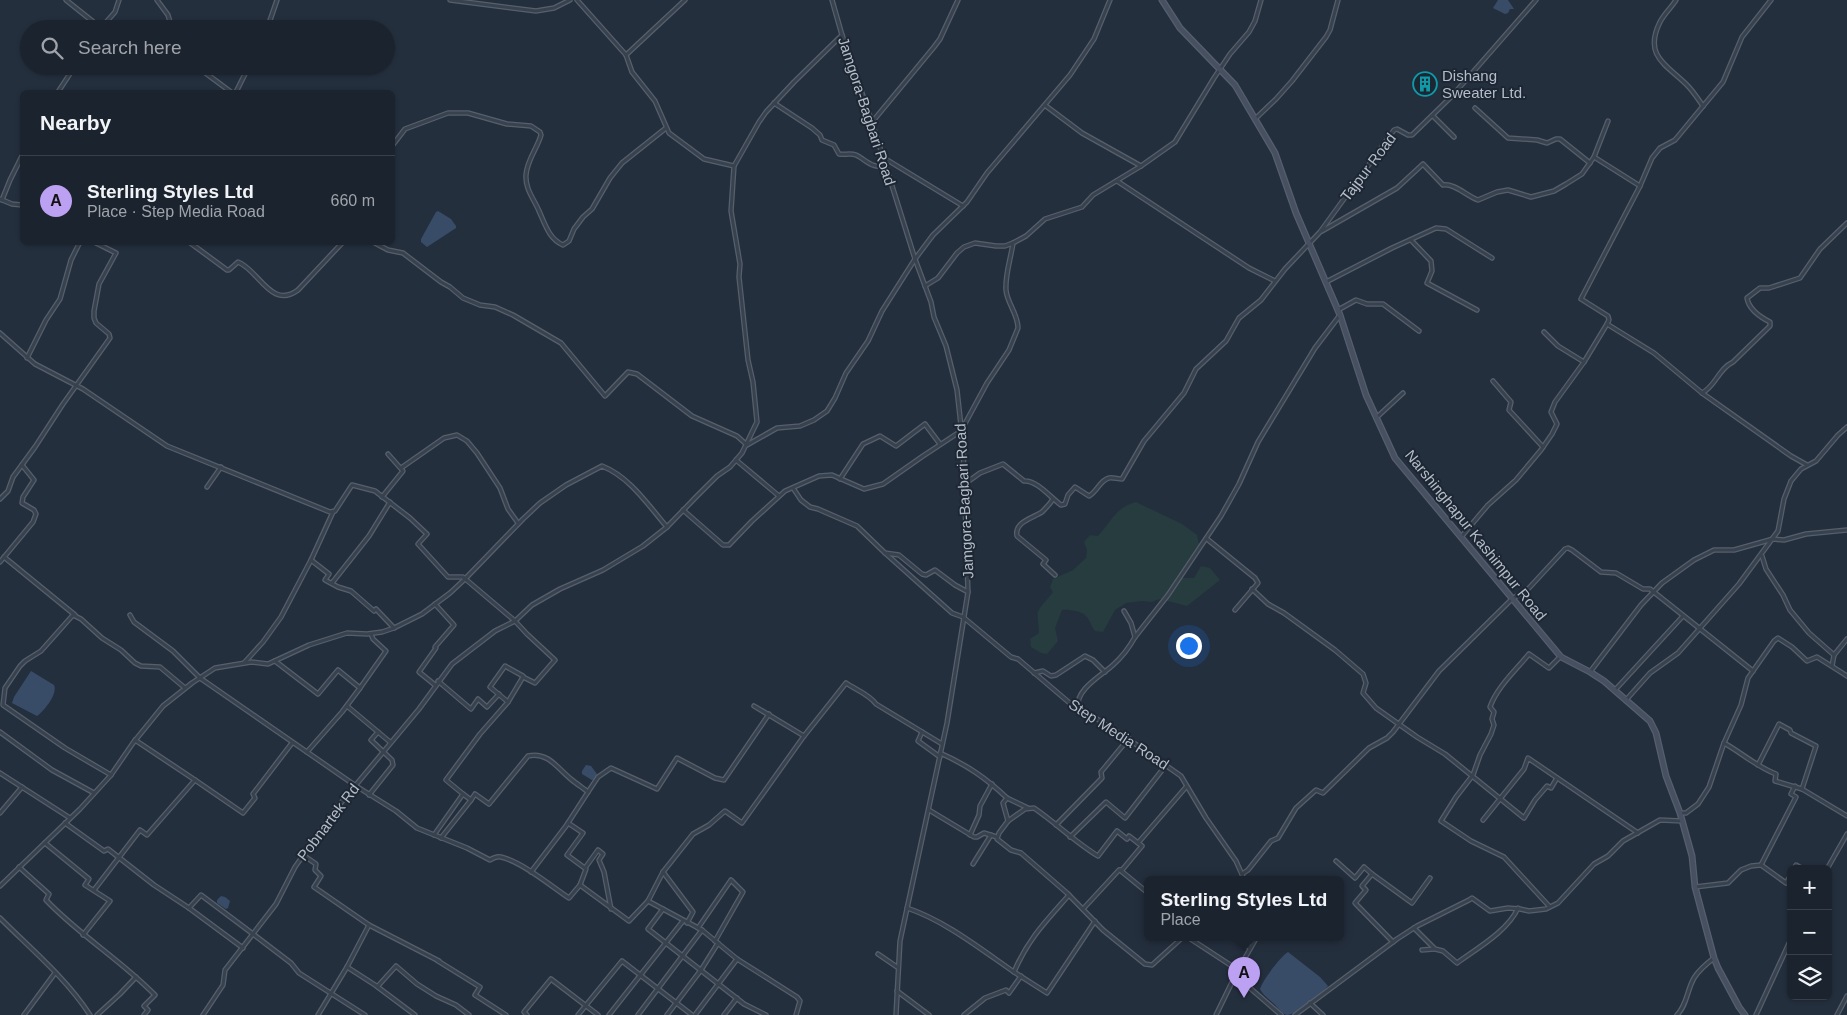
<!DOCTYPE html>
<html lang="en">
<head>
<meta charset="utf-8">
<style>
	body { margin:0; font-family:Arial,sans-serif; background:#242b36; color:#f1f3f6 }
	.controls { position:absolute; right:15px; bottom:15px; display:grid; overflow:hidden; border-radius:8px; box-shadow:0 1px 4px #0004 }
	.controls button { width:45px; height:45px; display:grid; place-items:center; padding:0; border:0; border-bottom:1px solid #39404a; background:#1b232e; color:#f1f3f6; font:25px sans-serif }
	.you { position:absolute; left:1188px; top:645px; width:18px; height:18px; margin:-12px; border:4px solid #fff; border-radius:50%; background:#1a73e8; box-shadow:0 0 0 8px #1a73e833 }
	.badge { display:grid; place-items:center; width:32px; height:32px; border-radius:50%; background:#bca0f2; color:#111; font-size:16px; font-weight:700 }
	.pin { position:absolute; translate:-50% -41px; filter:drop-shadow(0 1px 2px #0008) }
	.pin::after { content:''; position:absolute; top:26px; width:18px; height:15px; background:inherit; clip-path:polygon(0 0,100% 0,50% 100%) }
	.popup { position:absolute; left:1144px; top:876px; width:200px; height:65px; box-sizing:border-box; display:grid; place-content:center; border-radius:8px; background:#1b232e; filter:drop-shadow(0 1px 4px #0005); font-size:16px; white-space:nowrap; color:#a0a4aa }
	.popup b { font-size:19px; color:#f1f3f6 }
	.popup::after { content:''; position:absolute; left:50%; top:100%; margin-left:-10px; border:10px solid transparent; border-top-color:#1b232e }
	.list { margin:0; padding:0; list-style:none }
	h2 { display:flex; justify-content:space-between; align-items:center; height:65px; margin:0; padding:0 20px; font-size:21px }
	h2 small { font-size:16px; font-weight:400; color:#a0a4aa }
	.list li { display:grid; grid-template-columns:32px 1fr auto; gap:15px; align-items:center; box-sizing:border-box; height:90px; padding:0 20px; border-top:1px solid #39404a }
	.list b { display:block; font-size:19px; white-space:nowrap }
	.list p { margin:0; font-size:16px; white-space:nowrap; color:#a0a4aa }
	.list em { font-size:16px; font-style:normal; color:#a0a4aa }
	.icon { flex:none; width:28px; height:28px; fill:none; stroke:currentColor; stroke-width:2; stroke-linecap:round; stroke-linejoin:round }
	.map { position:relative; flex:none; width:1847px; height:1015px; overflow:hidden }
	.search { position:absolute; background:#1b232e; box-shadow:0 1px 4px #0004; left:20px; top:20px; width:375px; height:55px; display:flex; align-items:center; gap:12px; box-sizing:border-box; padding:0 18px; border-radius:28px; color:#a0a4aa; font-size:19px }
	.panel { position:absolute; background:#1b232e; box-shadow:0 1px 4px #0004; left:20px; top:90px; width:375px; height:155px; border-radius:8px }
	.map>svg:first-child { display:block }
</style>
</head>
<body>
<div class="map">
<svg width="1847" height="1015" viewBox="0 0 1847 1015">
	<rect width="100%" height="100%" fill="#242f3e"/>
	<path fill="#263c3f" d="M1136 502 1182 524 1197 535 1199 544 1176 578H1194L1201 566 1210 568 1220 580 1187 606 1160 599 1151 602 1142 601 1126 603 1115 610 1103 632 1095 631C1091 626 1090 620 1086 616 1082 611 1068 609 1062 610L1055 628 1058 641 1047 654 1041 653 1031 647 1030 639 1039 633C1039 628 1037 614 1038 612 1039 607 1050 597 1053 592L1050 587 1053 579 1073 570 1086 558 1087 550 1084 542 1090 535 1098 536C1111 522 1116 507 1136 502Z"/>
	<g fill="#394c67">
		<polygon points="1498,0 1508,0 1514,9 1510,9 1508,13 1505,14 1493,8"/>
		<polygon points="436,212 438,211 451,219 456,226 456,228 427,247 421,242 421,239"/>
		<path d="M31 671 54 685C58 694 44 711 37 716L12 703 14 697Z"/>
		<polygon points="586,765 591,766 597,774 595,779 592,780 582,774 582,771"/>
		<polygon points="221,896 225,897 230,901 228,908 226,909 217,903 217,900"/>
		<path d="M1288 952 1320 977 1328 986C1323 993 1296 1015 1287 1015 1281 1014 1278 1007 1273 1003 1268 998 1263 995 1260 989 1262 981 1281 956 1288 952Z"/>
	</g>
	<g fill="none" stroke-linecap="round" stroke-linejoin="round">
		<g stroke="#565f6c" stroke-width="5.5">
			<g id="street">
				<polyline points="66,0 101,28"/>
				<polyline points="157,0 168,15 172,29"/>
				<polyline points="450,0 536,11 554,8 570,0"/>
				<polyline points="577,0 626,55 632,72 655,101 669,133 704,159 734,166"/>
				<polyline points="832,0 842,35 872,122 915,259 931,302 934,317 946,346 957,390 963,444 968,592 947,723 900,941 896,1015"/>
				<path d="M1676 0C1671 8 1664 14 1660 22 1643 56 1667 65 1687 85 1693 91 1698 99 1703 106"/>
				<polyline points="1771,0 1742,37 1723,82 1675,140 1660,148 1652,158 1640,186 1581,299 1608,316 1609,320 1607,324 1654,353 1702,393 1791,456 1807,465"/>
				<polyline points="101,28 115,12 119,0"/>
				<polyline points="267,29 277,0"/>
				<polyline points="626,55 685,0"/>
				<polyline points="196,66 231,92"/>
				<polyline points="58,92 75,66"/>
				<polyline points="236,92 249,66"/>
				<path d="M774 103 812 128 820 135 822 140 834 145 839 154C844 155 851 153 856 155 865 159 874 171 885 164"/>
				<polyline points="1046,106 1082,133 1141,166"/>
				<polyline points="1475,108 1508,138 1537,140 1547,143 1556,139 1560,139 1590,163"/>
				<polyline points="1433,116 1454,137"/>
				<polyline points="1255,119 1276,99 1292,81 1326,37 1330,30 1338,0"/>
				<polyline points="873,121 934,47 940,39 958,0"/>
				<path d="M392 146 405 129 448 113H468L507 124 531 126 540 132 541 135C537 149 527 160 526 175 525 189 534 199 539 211 545 224 549 239 563 245L569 241 574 229 583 217 592 209 610 178 622 163 666 128"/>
				<polyline points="1594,157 1640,186"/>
				<polyline points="884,158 963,206"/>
				<polyline points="1117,181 1249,268 1275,281"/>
				<polyline points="0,199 12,204 22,205"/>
				<polyline points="2,200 10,180 22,156"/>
				<path d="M1322 231 1397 188 1423 164 1443 185C1454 183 1467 196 1478 200L1497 192 1508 190 1531 197 1554 191 1566 184 1582 174 1594 157 1608 121"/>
				<polyline points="1411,240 1431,261 1432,271 1427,283 1477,310"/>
				<path d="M189 242 227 270H229L238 262C259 270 271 310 298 290L343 242"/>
				<polyline points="373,242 388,250 403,253 441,282 450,287 463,298 480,305 495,307 513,315 561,343 605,396 628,372 637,374 692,416 737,436 747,445 777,428 800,426 814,420 827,411 835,398 846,373 868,341 882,311 915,259 933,235 967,202 987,173 1070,75 1094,39 1110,0"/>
				<polyline points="1326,282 1392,248 1436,228 1446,229 1492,258"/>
				<polyline points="925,286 938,278 957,253 964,247 975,243 996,246 1005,246 1013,243 1026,236 1045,219 1082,207 1093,195 1141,166 1175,142 1214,78 1230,54 1249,32 1255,21 1261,0"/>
				<polyline points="1338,310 1356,300 1367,304 1383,304 1419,331"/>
				<polyline points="1544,332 1558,346 1584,362"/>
				<polyline points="0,333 35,364 83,389 167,446 330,512 335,511 352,485 375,491 410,518 427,534 418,544 448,577 463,577 515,621 495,631 452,664 419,709 335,810 295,867 276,904 225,970 223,985 203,1015"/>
				<polyline points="27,358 46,320 60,299 71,260 80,242"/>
				<polyline points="1493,381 1511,402 1509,410 1543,447"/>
				<path d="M1702 393C1716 386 1718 369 1733 362L1770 326V322C1760 317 1749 310 1747 298L1760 288H1769L1800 278 1820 249 1847 223"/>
				<polyline points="1376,418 1403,393"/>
				<polyline points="736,460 779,496"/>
				<polyline points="401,468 444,438 457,435 467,441 477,453 500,488 508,509 518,523"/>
				<polyline points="840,479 863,444 880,436 896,446 925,424 940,444"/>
				<path d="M966 483 980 473 1003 464 1024 481C1037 480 1051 498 1061 505L1065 504 1068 495 1075 487 1089 496C1097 492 1100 480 1109 478 1112 477 1118 479 1122 479L1144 441 1184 393 1196 369 1226 341 1239 318 1261 300 1285 269 1320 232 1394 130 1397 129 1408 135H1412L1452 96 1536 0"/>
				<polyline points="207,487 221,467"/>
				<polyline points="793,488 801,500 810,507 818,509 857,526 885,553 899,555 922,574 926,575 935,570 955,585 968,592"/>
				<polyline points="382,497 403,471 388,454"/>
				<polyline points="0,499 8,491 13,477 35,447 63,404 110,338 109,334 96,323 94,318 94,311 99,284 116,253 94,242"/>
				<path d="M1053 499C1050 504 1046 508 1042 512 1033 518 1014 522 1017 536L1046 560 1043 564 1055 575"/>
				<path d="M683 510 723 545H729L752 521 785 491 819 476 832 475 864 489 883 484 923 456 961 431 987 383 1009 350 1018 328C1018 314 1007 303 1006 290 1005 274 1011 258 1013 243"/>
				<polyline points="1461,537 1488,505 1516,480 1541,450 1552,434 1557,424 1551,412 1555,402 1584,362 1607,324"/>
				<polyline points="1207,539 1255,578 1258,583 1235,610"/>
				<polyline points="885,553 952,613 963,617 1011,657 1018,659 1072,705 1078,707 1124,736 1181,776 1206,818 1236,861 1244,879"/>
				<polyline points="1762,556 1766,569 1783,595 1790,610 1809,633 1834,655"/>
				<polyline points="4,557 75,615"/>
				<polyline points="311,560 333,512"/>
				<polyline points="0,562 33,522 36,514 34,510 22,503 23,497 34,480 22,465"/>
				<polyline points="332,583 369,536 390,502"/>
				<polyline points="1252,589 1268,604 1284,613 1335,650 1363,674 1366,683 1363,693 1376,708 1417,737 1445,754 1524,818 1535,800 1547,786 1551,788 1557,778"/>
				<path d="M130 615 134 622 173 651 200 678 356 786 396 811 417 828 467 848 490 860C493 858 497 856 501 857 522 862 551 886 569 898L580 885 629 921 648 901 702 930 737 959 797 997 800 1001 796 1015"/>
				<polyline points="1135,637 1168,595 1221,516 1239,484 1258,442 1315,348 1340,315"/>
				<polyline points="275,661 318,694 338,670 360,688 386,651 373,639 371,634"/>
				<polyline points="244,663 263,642 281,617 311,560 329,574 325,580 338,587 351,591 374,611 376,609 394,628"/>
				<polyline points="1832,666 1834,655 1847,639"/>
				<polyline points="1590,672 1641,605 1662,583 1694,560 1714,550 1734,550 1773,539 1784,540 1806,534 1847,530"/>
				<polyline points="1034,673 1043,671 1051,676 1056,675 1085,656 1093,660 1105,672"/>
				<polyline points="438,681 471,709 478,699 487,707 499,694"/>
				<polyline points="435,685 419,672 436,648 435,647 454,625 435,604"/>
				<polyline points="1615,690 1683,616"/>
				<polyline points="1626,700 1650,673 1678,653 1739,584 1778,531 1784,499 1791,481 1801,469 1816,461 1838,435 1847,427"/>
				<polyline points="508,702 490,687 505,666 523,676"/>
				<polyline points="347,706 390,742"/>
				<path d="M754 706 804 736 846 683C856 690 869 694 876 704L942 744"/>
				<path d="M1078 707C1076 689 1101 676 1113 665 1122 657 1129 648 1135 637L1131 623 1124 611"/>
				<polyline points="0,732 52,770 94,793"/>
				<polyline points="922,732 918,741 940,757"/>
				<path d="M1724 743C1742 753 1757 767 1776 774L1775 781 1802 789 1847 816"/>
				<polyline points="307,752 342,712 360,688"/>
				<path d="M940 753C967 765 986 778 1007 798L1003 803 1008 821 999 833 997 839 1011 850 1021 853 1067 893 1103 930 1145 964 1152 965 1183 937"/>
				<polyline points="1758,765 1779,724 1790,730 1791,733 1816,746 1802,789"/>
				<polyline points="0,773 70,818"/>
				<polyline points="111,775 65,748 3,705 5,688 20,666 25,661 41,651 73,615 81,619 102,638 121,650 135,663 141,666 160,667 185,688"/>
				<polyline points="195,780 243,813 255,798 253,794 292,743"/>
				<polyline points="588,792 598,777 611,768 657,789 677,758 715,778 724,780 769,714"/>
				<path d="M463 794 471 800 475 794 489 804 528 756C548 751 558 769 572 780 577 784 583 788 588 792L566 826 531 872"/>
				<polyline points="369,795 393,765 392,760 371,740 378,732"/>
				<polyline points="1007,798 1028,808"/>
				<polyline points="929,810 974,837 977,837 984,833 997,837"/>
				<polyline points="0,813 22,787"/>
				<polyline points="1680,813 1686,813 1698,804 1709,787 1724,743 1741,705 1748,678 1774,641 1778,638 1792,647 1807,661 1817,657 1847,676"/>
				<polyline points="1483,820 1524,769 1528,758 1638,833"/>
				<path d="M1008 821 1025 809 1034 808C1056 823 1075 842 1098 856L1117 831 1127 839 1129 836 1142 846 1122 870H1119L1083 909"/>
				<polyline points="65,823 104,851 108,849 154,885 189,908 243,948"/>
				<polyline points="568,823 583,833 567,855 586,869 580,885"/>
				<polyline points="1056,825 1102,778 1101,772 1129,738"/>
				<polyline points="434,835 463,794 446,780 480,734 508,702 523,677 535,683 555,660 527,634 515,621 532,605 560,589 603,570 643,546 667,527 696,497 717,476 730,467 742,453 757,422 753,382 748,360 739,277 740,264 731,211 734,166 759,122 766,112 794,82 842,35"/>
				<polyline points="970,835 979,815 980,806 992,784"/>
				<polyline points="1070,837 1106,802 1125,818 1166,765"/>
				<polyline points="441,838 471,800"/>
				<polyline points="45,843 89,879 85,885 110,901 83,935"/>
				<polyline points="1138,843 1186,787"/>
				<polyline points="303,855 316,864 315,870 321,876 314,887 369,925"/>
				<polyline points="1336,861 1355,878 1364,867 1372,874"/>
				<polyline points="973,864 991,835"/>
				<polyline points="1761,865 1786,883 1791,875"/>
				<path d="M19 867 49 894 46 900C79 935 121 960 155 995L144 1006 148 1010 144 1015"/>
				<polyline points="585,868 598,850 603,854 599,860 604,872 611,909"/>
				<polyline points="1794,869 1796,865 1803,869"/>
				<polyline points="1827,869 1847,834"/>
				<polyline points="1120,870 1148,893"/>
				<polyline points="663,872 693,912 687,923"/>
				<polyline points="1242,874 1248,870 1271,841 1278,838 1296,808 1316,790 1323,793 1369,748 1387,738 1393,732 1439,671 1512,599 1529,588 1565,549 1568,548 1572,550 1601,572 1616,573 1643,589 1650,589 1753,671"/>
				<path d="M0 886 80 809 111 775 133 743 163 706 192 683 215 668 251 662 268 664 309 645 347 633 367 634 382 632 394 628 422 614 450 593 465 579 523 519 540 503 566 485 602 466C630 477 648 505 667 527"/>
				<polyline points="1695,887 1728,883 1741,870 1751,866 1761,865 1796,797 1791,794 1795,786"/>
				<polyline points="94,890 140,830 147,835 195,780 135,740"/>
				<polyline points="1148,898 1148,901"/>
				<polyline points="648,901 663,872 693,834 709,825 725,811 742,823 804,736"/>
				<path d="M1549 906 1504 857 1471 841 1441 821 1456 797 1473 775 1480 755 1491 734 1494 725 1492 719 1494 712 1490 707C1497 687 1516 670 1529 654L1549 668 1560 657"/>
				<polyline points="189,908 201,895 253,934"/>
				<path d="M907 908C944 920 982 950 1014 972 1028 939 1046 921 1069 895"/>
				<polyline points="663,909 648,929 744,1004 766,1015"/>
				<path d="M0 918C31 949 66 978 90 1015"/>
				<polyline points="698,928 731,880 743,892 715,941"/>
				<path d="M1414 928 1435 949 1443 951 1457 963C1476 949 1508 931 1518 908"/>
				<polyline points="253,934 291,963 299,973 365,1015"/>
				<polyline points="1184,937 1189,938 1238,970"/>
				<polyline points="1234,937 1250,948"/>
				<polyline points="1393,942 1355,903 1366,890 1362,886 1372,874 1412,903 1430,878"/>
				<polyline points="1422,950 1434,949"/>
				<polyline points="878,954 897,967"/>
				<polyline points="438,961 480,987 475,995 506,1015"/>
				<polyline points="347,967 375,985 415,1015"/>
				<polyline points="1014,972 1047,993 1095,921"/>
				<polyline points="1235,975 1281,1015"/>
				<polyline points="378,986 396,966 417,984 436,996 456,1005 469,1015"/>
				<polyline points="897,991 929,1015"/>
				<polyline points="1310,1003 1323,1015"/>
				<polyline points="24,1015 55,973"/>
				<polyline points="97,1015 120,994 136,977"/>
				<polyline points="318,1015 347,967 369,925 439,961"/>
				<polyline points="527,1015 524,1012 551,979 598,1015"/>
				<polyline points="578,1015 622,961 692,1015"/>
				<polyline points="609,1015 683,921"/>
				<polyline points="638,1015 702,930"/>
				<polyline points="667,1015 701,970 718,943"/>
				<polyline points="695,1015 737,959"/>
				<polyline points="724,1015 737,998"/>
				<polyline points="964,1015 985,998 1006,990 1009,993 1021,976"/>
				<polyline points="1216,1015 1238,970 1257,937"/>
				<polyline points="1295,1015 1397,939 1417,926 1469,900 1472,898 1490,911 1508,908 1520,909 1529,911 1546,909 1558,903 1594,864 1608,856 1623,841 1660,820 1682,821"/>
				<path d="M1677 1015C1687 1005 1687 990 1694 978 1699 970 1706 964 1714 958"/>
				<polyline points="1756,1015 1791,939"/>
				<polyline points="1837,1015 1847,996"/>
			</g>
		</g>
		<g stroke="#565f6c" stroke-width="7">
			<polyline id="secondary" points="1162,0 1180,28 1235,85 1275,153 1296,213 1340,315 1366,395 1395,458 1561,657 1590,672 1604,681 1650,721 1656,733 1666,776 1680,813 1692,856 1695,887 1714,958 1718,968 1739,1007 1745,1015"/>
		</g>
		<use href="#street" stroke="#38414e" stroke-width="3"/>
		<use href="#secondary" stroke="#465061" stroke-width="4.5"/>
	</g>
	<defs>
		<g id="building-ring" transform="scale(1.25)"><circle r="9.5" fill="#1d2633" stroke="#0f9aa8" stroke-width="1.5"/><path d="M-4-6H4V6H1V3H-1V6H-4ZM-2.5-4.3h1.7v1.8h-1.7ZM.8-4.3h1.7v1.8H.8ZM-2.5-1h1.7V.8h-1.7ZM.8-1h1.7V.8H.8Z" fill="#0f9aa8"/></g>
	</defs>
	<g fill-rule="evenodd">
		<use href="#building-ring" x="1425" y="84"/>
	</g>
	<g text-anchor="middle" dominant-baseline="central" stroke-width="4" stroke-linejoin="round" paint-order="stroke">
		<g font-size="15" fill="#b4bcc9" stroke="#1d2633" text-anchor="start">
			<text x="1442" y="75">Dishang<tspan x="1442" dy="17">Sweater Ltd.</tspan></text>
		</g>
		<g font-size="15" fill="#b4bcc9" stroke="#1d2633">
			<text transform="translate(867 111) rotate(72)">Jamgora-Bagbari Road</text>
			<text transform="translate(1368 167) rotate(-53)">Tajpur Road</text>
			<text transform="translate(964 501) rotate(-93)">Jamgora-Bagbari Road</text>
			<text transform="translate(1476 535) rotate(51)">Narshinghapur Kashimpur Road</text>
			<text transform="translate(1119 734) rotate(33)">Step Media Road</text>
			<text transform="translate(328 822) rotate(-53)">Pobnartek Rd</text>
		</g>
	</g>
</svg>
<div class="controls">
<button>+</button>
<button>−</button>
<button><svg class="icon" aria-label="layers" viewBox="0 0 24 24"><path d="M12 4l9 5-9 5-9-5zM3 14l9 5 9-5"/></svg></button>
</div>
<div class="you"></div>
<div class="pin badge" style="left:1244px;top:998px">A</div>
<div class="popup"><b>Sterling Styles Ltd</b>Place</div>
<div class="search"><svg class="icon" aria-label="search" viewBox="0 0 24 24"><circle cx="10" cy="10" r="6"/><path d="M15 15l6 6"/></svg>Search here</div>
<section class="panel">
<h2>Nearby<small></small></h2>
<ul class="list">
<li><span class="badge">A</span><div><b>Sterling Styles Ltd</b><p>Place · Step Media Road</p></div><em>660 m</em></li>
</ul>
</section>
</div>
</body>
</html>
